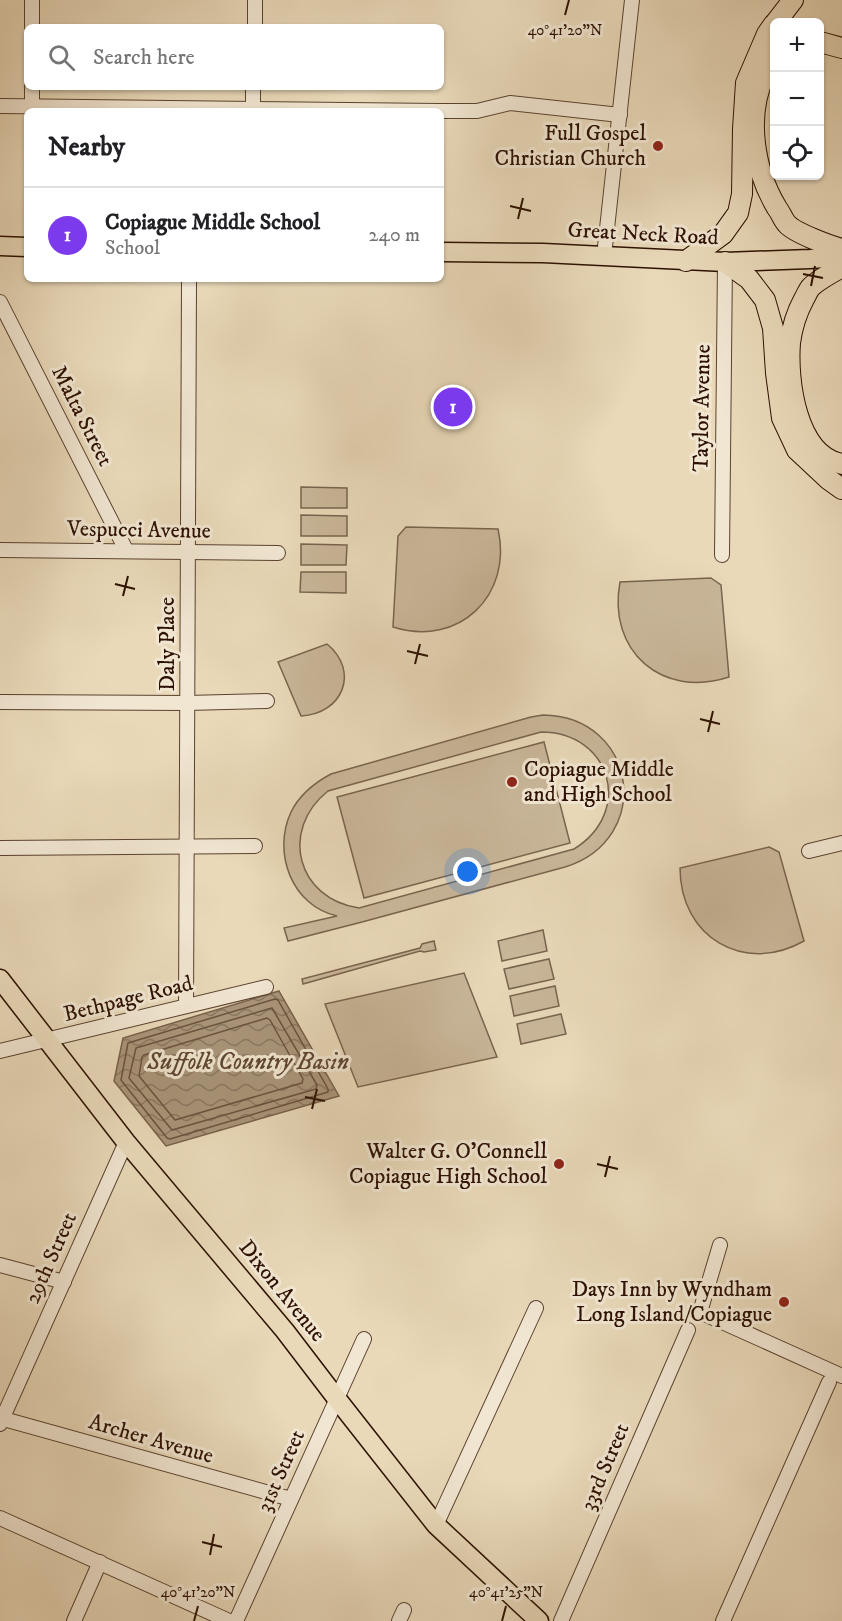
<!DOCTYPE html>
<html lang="en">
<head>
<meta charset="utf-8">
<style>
	body { margin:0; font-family:"IM FELL DW Pica",serif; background:#f6f6f6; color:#202124 }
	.controls { position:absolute; right:18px; top:18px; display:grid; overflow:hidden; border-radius:9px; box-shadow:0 2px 4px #0004 }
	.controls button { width:54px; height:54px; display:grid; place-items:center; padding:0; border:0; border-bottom:2px solid #e0e0e0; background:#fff; color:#202124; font:30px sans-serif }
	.you { position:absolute; left:468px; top:872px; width:21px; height:21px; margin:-15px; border:4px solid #fff; border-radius:50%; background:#1a73e8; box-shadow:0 0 0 9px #1a73e833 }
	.badge { display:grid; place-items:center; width:39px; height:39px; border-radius:50%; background:#7c3aed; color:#fff; font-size:20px; font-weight:700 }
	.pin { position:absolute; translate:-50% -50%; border:3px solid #fff; box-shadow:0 2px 6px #0006 }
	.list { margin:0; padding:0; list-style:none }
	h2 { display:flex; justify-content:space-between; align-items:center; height:78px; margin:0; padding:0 24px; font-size:26px }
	h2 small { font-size:20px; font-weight:400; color:#757577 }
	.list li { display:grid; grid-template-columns:39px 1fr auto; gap:18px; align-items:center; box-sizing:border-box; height:96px; padding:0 24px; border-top:2px solid #e0e0e0 }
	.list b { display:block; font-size:22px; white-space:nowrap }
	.list p { margin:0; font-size:20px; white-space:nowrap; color:#757577 }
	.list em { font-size:20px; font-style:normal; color:#757577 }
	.icon { flex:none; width:33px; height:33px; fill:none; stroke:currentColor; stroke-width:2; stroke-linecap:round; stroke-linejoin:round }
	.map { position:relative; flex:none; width:842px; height:1621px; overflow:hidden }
	.search { position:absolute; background:#fff; box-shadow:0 2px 4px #0004; left:24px; top:24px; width:420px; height:66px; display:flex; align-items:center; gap:15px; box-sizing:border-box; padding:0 21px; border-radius:9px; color:#757577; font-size:22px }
	.panel { position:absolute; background:#fff; box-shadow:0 2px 4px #0004; left:24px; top:108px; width:420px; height:174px; border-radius:9px }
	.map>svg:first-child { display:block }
</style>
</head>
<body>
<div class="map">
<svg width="842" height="1621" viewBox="0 0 842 1621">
	<defs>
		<pattern id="water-waves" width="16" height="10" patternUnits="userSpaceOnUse" patternTransform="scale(1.5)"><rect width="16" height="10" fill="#a9957a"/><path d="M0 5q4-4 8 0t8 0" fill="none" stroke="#8a7862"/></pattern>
	</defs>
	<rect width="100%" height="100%" fill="#e9d9b9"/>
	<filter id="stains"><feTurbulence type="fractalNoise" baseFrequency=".00333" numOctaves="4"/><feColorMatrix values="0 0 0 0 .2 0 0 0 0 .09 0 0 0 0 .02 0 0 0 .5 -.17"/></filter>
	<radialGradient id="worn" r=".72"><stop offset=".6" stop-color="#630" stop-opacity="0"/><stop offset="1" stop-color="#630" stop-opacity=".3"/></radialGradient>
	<g fill="#c9b79a" stroke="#7a644e" stroke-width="1.5" fill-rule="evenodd">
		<polygon points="301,487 347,488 347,508 301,508"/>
		<polygon points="301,515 347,516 347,536 301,536"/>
		<path d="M406 527 498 529C513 595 459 648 393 627L398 536Z"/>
		<polygon points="301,544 347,545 346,565 301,565"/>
		<polygon points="301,572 346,572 346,593 300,592"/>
		<path d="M711 578 721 585 729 677C662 699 607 651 620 582Z"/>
		<path d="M327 644C360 671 343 714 301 716L278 662Z"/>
		<path d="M543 715C637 716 655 839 565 867L362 922 288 941 284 928 337 916C292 906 272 853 291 812 300 794 314 783 331 774L531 717ZM541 732C611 732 634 812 574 849L359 908C297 899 279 830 328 791Z"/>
		<polygon points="544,742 570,843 364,898 337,797"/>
		<path d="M769 847 779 852 804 941C744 975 680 937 680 868Z"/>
		<polygon points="543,930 547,951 502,961 498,941"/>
		<polygon points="434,941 436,950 424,952 420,951 303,984 302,979 420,948 422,944"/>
		<polygon points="549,959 554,979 509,989 504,969"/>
		<polygon points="464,973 497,1057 358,1087 325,1004"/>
		<polygon points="555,986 559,1006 514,1016 510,996"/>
		<polygon points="561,1014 566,1034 521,1044 517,1024"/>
	</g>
	<polygon fill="url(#water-waves)" stroke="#77604a" stroke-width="1.5" points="279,991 339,1096 166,1146 114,1081 123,1038"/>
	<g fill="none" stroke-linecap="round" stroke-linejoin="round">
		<g stroke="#6a523e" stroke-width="1.5">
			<polygon points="275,999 278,1000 328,1089 328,1092 170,1139 167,1138 121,1080 128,1043"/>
			<polygon points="272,1008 317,1085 316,1089 172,1130 129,1078 136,1048"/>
			<polygon points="267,1018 270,1020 303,1079 302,1083 175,1120 139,1076 142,1057 144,1055"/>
		</g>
		<g stroke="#5b422f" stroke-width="16">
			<g id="minor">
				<polyline points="32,27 32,0"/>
				<polyline points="255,27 255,0"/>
				<polyline points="0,106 440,111"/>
				<polyline points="32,111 32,87"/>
				<polyline points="253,111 253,87"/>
				<polyline points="441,111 477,111 510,103 620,115"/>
				<polyline points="604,256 632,0"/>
				<polyline points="0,302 126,550"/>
				<polyline points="0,550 278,553"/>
				<polyline points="722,555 725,262"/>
				<polyline points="0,702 187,703 267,701"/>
				<polyline points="0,848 255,846"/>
				<polyline points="809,851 842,843"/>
				<polyline points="186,1006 189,281"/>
				<polyline points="0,1051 266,987"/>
				<polyline points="720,1245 700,1312 842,1376"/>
				<polyline points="0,1265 64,1282"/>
				<polyline points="0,1418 291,1499"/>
				<polyline points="0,1424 126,1142"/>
				<polyline points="0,1518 229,1621"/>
				<polyline points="436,1525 536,1308"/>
				<polyline points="74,1621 100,1562"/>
				<polyline points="236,1621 364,1339"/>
				<polyline points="399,1621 404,1610"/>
				<polyline points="561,1621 688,1330"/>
				<polyline points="723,1621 829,1382"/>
			</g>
		</g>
		<g stroke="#2c1001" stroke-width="21">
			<g id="major">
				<polyline points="0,246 27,247"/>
				<polyline points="441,252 543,253 725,262 810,259 842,257"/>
				<polyline points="0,979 126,1142 285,1331 337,1399 436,1525 539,1621"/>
			</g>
		</g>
		<g stroke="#2c1001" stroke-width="22">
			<g id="highway">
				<polyline points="776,22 793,0"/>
				<polyline points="820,42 842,48"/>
				<path d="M774 59C770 63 768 69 765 74 745 116 754 170 777 208 781 213 783 220 787 224 795 233 830 246 842 249"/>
				<polyline points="686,261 723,234 738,213 742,194 743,129 746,83 767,34 774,24"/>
				<polyline points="725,262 749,279 765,300 773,328 776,373 782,418 797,450 828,479 842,489"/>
				<path d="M842 267C833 272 818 280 811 287 808 290 806 296 804 299 797 312 792 327 790 343 787 380 796 456 842 464"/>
			</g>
		</g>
		<use href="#minor" stroke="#f1e6d2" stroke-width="14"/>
		<use href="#major" stroke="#e9d9b9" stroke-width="18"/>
		<use href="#highway" stroke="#e9d9b9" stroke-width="20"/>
	</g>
	<path fill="none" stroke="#2c1001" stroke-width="2" d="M565 15 569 0M510 206 531 211M518 219 523 198M803 274 823 278M811 286 815 266M115 584 135 589M123 596 128 576M407 651 428 656M415 664 420 644M700 719 720 724M708 732 713 711M305 1097 325 1101M312 1109 317 1089M597 1164 618 1169M605 1177 610 1156M202 1542 222 1547M210 1555 214 1534M194 1621 198 1606M502 1621 506 1606"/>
	<g fill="#8f2418" stroke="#f1e6d2" stroke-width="2">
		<circle cx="658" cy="146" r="6"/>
		<circle cx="512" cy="782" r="6"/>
		<circle cx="559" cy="1164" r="6"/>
		<circle cx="784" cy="1302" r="6"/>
	</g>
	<g text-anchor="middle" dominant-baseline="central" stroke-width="6" stroke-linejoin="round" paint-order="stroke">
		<g font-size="22" fill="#2c1001" stroke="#f1e6d2" text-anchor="end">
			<text x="646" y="133">Full Gospel<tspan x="646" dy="25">Christian Church</tspan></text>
			<text x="524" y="769" text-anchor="start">Copiague Middle<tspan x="524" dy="25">and High School</tspan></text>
			<text x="547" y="1151">Walter G. O'Connell<tspan x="547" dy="25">Copiague High School</tspan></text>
			<text x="772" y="1289">Days Inn by Wyndham<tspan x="772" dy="25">Long Island/Copiague</tspan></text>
		</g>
		<g font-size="22" fill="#2c1001" stroke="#f1e6d2">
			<text transform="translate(643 234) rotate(3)">Great Neck Road</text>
			<text transform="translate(702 408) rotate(-89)">Taylor Avenue</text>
			<text transform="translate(82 416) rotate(63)">Malta Street</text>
			<text transform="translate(139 530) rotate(1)">Vespucci Avenue</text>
			<text transform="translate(167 644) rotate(-90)">Daly Place</text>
			<text transform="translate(128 999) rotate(-14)">Bethpage Road</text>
			<text transform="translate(51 1258) rotate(-66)">29th Street</text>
			<text transform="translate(282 1291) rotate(51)">Dixon Avenue</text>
			<text transform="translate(151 1439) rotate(16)">Archer Avenue</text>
			<text transform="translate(605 1467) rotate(-67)">33rd Street</text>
			<text transform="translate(281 1471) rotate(-66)">31st Street</text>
		</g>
		<g font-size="24" font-style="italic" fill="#5e4531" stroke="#f1e6d2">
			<text x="248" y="1062">Suffolk Country Basin</text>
		</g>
	</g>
	<g font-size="15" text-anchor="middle" fill="#2c1001" stroke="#f1e6d2" stroke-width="6" stroke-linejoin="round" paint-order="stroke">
		<text x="565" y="35">40°41'20"N</text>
		<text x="198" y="1597">40°41'20"N</text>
		<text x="506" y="1597">40°41'25"N</text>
	</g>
	<rect width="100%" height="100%" filter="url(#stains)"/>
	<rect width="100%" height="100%" fill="url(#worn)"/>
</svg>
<div class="controls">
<button>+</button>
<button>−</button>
<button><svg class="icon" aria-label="locate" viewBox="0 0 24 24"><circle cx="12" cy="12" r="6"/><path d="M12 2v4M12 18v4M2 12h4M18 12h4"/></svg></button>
</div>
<div class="you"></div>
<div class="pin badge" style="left:453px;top:407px">1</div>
<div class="search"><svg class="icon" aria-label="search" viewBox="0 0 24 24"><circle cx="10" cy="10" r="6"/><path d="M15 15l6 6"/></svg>Search here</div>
<section class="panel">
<h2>Nearby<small></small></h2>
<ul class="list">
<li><span class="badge">1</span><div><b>Copiague Middle School</b><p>School</p></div><em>240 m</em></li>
</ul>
</section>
</div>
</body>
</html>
